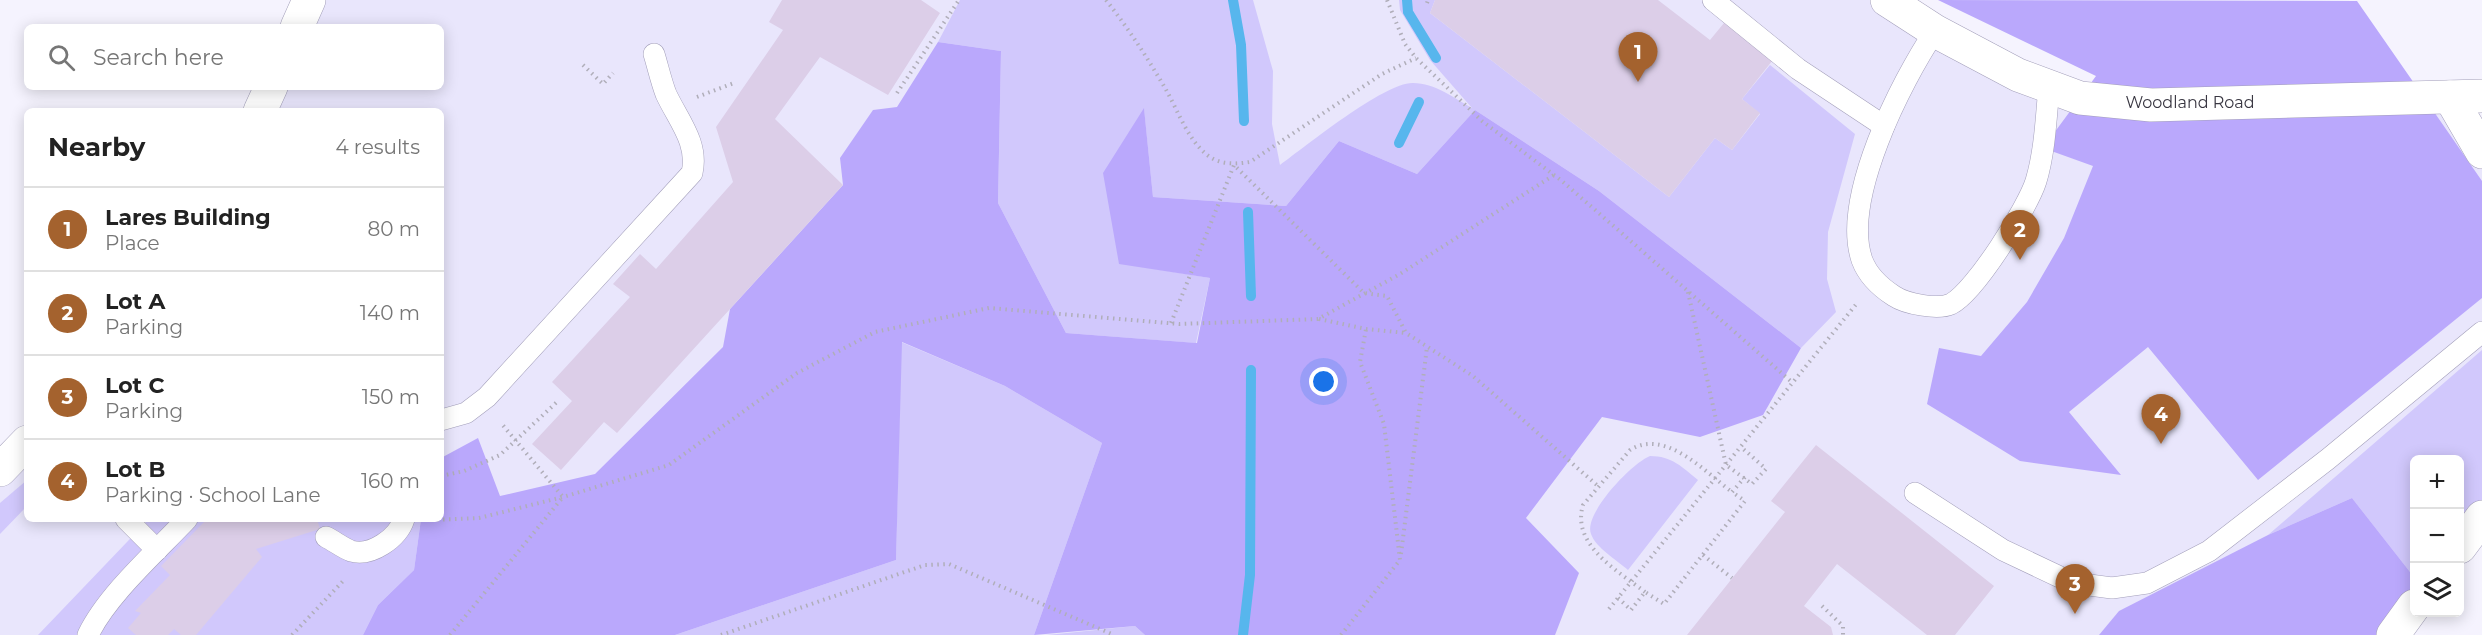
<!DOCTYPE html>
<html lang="en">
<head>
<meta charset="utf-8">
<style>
	body { margin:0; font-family:Montserrat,sans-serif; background:#f6f6f6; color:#222 }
	.controls { position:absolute; right:18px; bottom:18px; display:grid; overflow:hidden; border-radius:9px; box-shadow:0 3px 15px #0003 }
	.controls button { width:54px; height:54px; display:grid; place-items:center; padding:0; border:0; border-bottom:2px solid #e0e0e0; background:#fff; color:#222; font:30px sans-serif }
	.you { position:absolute; left:1324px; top:382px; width:21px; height:21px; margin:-15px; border:4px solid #fff; border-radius:50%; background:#1a73e8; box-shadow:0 0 0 9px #1a73e833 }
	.badge { display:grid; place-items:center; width:39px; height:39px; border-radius:50%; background:#a4622e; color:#fff; font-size:20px; font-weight:700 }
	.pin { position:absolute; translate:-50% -50px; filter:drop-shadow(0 2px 3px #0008) }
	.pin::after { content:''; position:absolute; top:32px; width:21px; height:18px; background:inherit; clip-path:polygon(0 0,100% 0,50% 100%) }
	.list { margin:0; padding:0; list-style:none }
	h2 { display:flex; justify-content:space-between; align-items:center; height:78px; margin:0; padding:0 24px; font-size:26px }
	h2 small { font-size:20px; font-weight:400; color:#767676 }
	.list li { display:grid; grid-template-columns:39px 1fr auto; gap:18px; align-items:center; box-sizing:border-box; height:84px; padding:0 24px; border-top:2px solid #e0e0e0 }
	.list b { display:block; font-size:22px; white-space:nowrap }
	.list p { margin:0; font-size:20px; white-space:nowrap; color:#767676 }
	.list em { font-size:20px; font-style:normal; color:#767676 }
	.icon { flex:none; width:33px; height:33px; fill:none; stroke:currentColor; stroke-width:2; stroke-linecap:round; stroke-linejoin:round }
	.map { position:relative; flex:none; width:2482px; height:635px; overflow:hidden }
	.search { position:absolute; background:#fff; box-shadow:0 3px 15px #0003; left:24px; top:24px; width:420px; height:66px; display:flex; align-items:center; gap:15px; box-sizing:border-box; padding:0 21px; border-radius:9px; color:#767676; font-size:22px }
	.panel { position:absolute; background:#fff; box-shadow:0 3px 15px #0003; left:24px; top:108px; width:420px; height:414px; border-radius:9px }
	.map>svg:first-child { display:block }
</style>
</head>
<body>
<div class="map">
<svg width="2482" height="635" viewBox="0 0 2482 635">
	<rect width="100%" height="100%" fill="#f5f3fe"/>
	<polygon fill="#e9e6fc" points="309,0 1887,0 2080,98 2450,97 2482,152 2482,517 2460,460 2414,460 2414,606 2393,635 0,635 0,470 27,442 27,519 441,519 441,111 260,111 271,87 441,87 441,27 297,27"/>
	<g fill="#d1c8fc">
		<path d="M960 0H1253L1273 71 1272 124 1280 165C1306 146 1385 82 1413 83 1435 83 1454 98 1472 108L1430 60 1400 10 1399 0H1435L1430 13 1669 197 1715 138 1732 150 1760 114 1742 99 1770 65 1855 134 1828 232 1827 279 1836 312 1801 348 1599 191 1475 110 1417 174 1339 141 1286 206 1153 197 1144 109 1119 263 1210 278 1196 343 1066 333 998 203 1001 51 938 42Z"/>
		<polygon points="901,342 1005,386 1102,443 1034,635 675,635 896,560"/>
		<polygon points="2482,350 2482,502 2460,530 2460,460 2414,460 2414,577 2352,498 2268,535"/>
		<path d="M1650 456C1672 456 1682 467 1698 480L1628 570C1617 560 1596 548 1591 534 1583 514 1632 463 1650 456Z"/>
		<polygon points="27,480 27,506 0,534 0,503"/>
		<polygon points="149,519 421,519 414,570 378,605 363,635 38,635"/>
		<polygon points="1135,626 1145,635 1047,635"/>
	</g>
	<g fill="#baa8fc">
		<polygon points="1938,0 2357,1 2482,181 2482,298 2258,480 2148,347 2069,412 2121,475 2020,461 1927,404 1939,348 1981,356 2027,302 2064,238 2093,166 2043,148 2096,76"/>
		<polygon points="938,42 1001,51 998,203 1066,333 1197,343 1210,278 1119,264 1103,173 1144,108 1153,197 1286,206 1339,141 1417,174 1475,110 1599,191 1801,348 1763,415 1700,437 1602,417 1526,518 1579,573 1555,635 1145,635 1135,626 1034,635 1102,443 1005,386 902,342 896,560 675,635 363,635 378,605 414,570 421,519 441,519 441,458 478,438 500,496 595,474 723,347 730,309 843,185 840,158 873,110 897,107"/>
		<polygon points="2352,498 2414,577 2414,586 2376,635 2099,635 2119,611 2268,535"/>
	</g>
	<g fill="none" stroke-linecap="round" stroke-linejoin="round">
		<g stroke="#57b6ed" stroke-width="10">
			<polyline points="1233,0 1241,45 1244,121"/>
			<polyline points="1407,0 1408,12 1436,58"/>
			<polyline points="1399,143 1419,102"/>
			<polyline points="1248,212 1251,296"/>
			<polyline points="1243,635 1250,575 1251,370"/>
		</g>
	</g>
	<g fill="#dccee8">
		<polygon points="782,0 921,0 940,13 888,95 820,57 775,119 843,185 617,433 604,422 561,470 532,444 572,401 552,382 630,297 613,284 640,254 656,269 733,182 716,127 783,30 769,22"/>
		<polygon points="1435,0 1658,0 1710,40 1724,23 1772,61 1742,99 1760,113 1732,150 1715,138 1669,197 1430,13"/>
		<polygon points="1816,445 1994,586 1955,635 1927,635 1837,564 1804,606 1831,627 1833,635 1687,635 1785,512 1771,501"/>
		<polygon points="210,519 317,519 320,529 256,549 262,557 196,635 181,635 174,629 168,635 136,635 128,628 141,613 135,611 170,575 161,566 206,520"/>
	</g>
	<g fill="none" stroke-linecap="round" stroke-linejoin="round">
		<g stroke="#a39fba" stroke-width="22">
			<g id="lane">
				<polyline points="1713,0 1798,69 1884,126"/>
				<path d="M1935 31C1901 82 1841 199 1862 260 1868 276 1880 287 1894 296 1906 304 1938 310 1951 304 1975 292 2028 207 2036 181 2045 151 2046 118 2049 87"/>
				<path d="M441 420 466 413 487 397 692 173C699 143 678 120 666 94 661 81 658 67 654 54"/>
				<polyline points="1915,493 2003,550 2062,578 2082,584 2112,588 2147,583 2209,551 2328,459 2482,332"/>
				<polyline points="126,519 157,550"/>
				<path d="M326 537C334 541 343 548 351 551 371 557 398 538 404 519"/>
				<path d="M88 635C107 595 156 552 187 519"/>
			</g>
		</g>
		<g stroke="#a39fba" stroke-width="34">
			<g id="street">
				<polyline points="1887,0 1935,31 2018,75 2080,98 2151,105 2482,96"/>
				<polyline points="297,27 309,0"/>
				<polyline points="2450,97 2482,152"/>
				<polyline points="260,111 271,87"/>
				<polyline points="0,470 27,442"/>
				<polyline points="2460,547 2482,517"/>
				<polyline points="2393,635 2414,606"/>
			</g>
		</g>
		<g stroke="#b0aeb9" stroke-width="4" stroke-dasharray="1.5 4.5" stroke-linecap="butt">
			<path d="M1106 0C1128 28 1147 57 1165 88 1178 110 1188 142 1210 157 1222 165 1237 164 1250 162L1382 74 1416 58"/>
			<polyline points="1387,0 1405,44 1416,58 1455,95 1482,121 1562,181 1793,383"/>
			<polyline points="1427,3 1428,0"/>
			<polyline points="583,65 603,84 613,73"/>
			<polyline points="897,93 959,0"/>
			<polyline points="697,97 734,83"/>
			<polyline points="1688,292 1726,465 1752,484 1766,469 1741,447"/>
			<polyline points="1319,319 1366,329 1406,333"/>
			<polyline points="1171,323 1234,165 1364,293 1387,296 1406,333 1473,376 1599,487"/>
			<polyline points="441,476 464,471 500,455 558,401"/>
			<polyline points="431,520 479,518 563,497 669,465 797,373 875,332 989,308 1180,324 1318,319 1400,274 1554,175"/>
			<polyline points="1401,554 1427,347"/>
			<polyline points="1703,555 1732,578"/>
			<path d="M1645 592C1618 571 1571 545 1583 505L1630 450C1665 428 1704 471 1732 492"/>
			<polyline points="1618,598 1631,610 1645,592 1664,604 1745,501 1732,492 1745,477"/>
			<polyline points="1822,606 1843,626 1843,635"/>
			<polyline points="1609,609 1858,302"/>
			<polyline points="292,635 345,579"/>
			<polyline points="450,635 563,497 501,423"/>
			<polyline points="721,635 925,565 949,564 1114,635"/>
			<polyline points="1341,635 1400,560 1384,424 1360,362 1366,329"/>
		</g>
		<use href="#lane" stroke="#fff" stroke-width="21"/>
		<use href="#street" stroke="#fff" stroke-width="33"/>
	</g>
	<g text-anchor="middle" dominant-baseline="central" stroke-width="4.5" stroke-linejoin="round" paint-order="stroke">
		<g font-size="16" fill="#393742" stroke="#fff">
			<text x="2190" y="102">Woodland Road</text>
		</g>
	</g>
</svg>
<div class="controls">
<button>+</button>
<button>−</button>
<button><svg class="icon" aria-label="layers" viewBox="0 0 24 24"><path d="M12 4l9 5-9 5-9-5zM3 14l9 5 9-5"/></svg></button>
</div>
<div class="you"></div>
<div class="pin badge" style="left:1638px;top:82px">1</div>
<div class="pin badge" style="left:2020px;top:260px">2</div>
<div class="pin badge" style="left:2075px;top:614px">3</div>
<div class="pin badge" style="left:2161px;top:444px">4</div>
<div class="search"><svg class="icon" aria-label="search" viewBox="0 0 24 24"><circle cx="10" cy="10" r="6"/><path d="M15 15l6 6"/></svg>Search here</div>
<section class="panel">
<h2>Nearby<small>4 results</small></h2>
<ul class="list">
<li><span class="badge">1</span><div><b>Lares Building</b><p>Place</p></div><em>80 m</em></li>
<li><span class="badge">2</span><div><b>Lot A</b><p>Parking</p></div><em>140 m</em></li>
<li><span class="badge">3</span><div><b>Lot C</b><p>Parking</p></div><em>150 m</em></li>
<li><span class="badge">4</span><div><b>Lot B</b><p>Parking · School Lane</p></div><em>160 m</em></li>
</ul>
</section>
</div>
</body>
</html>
